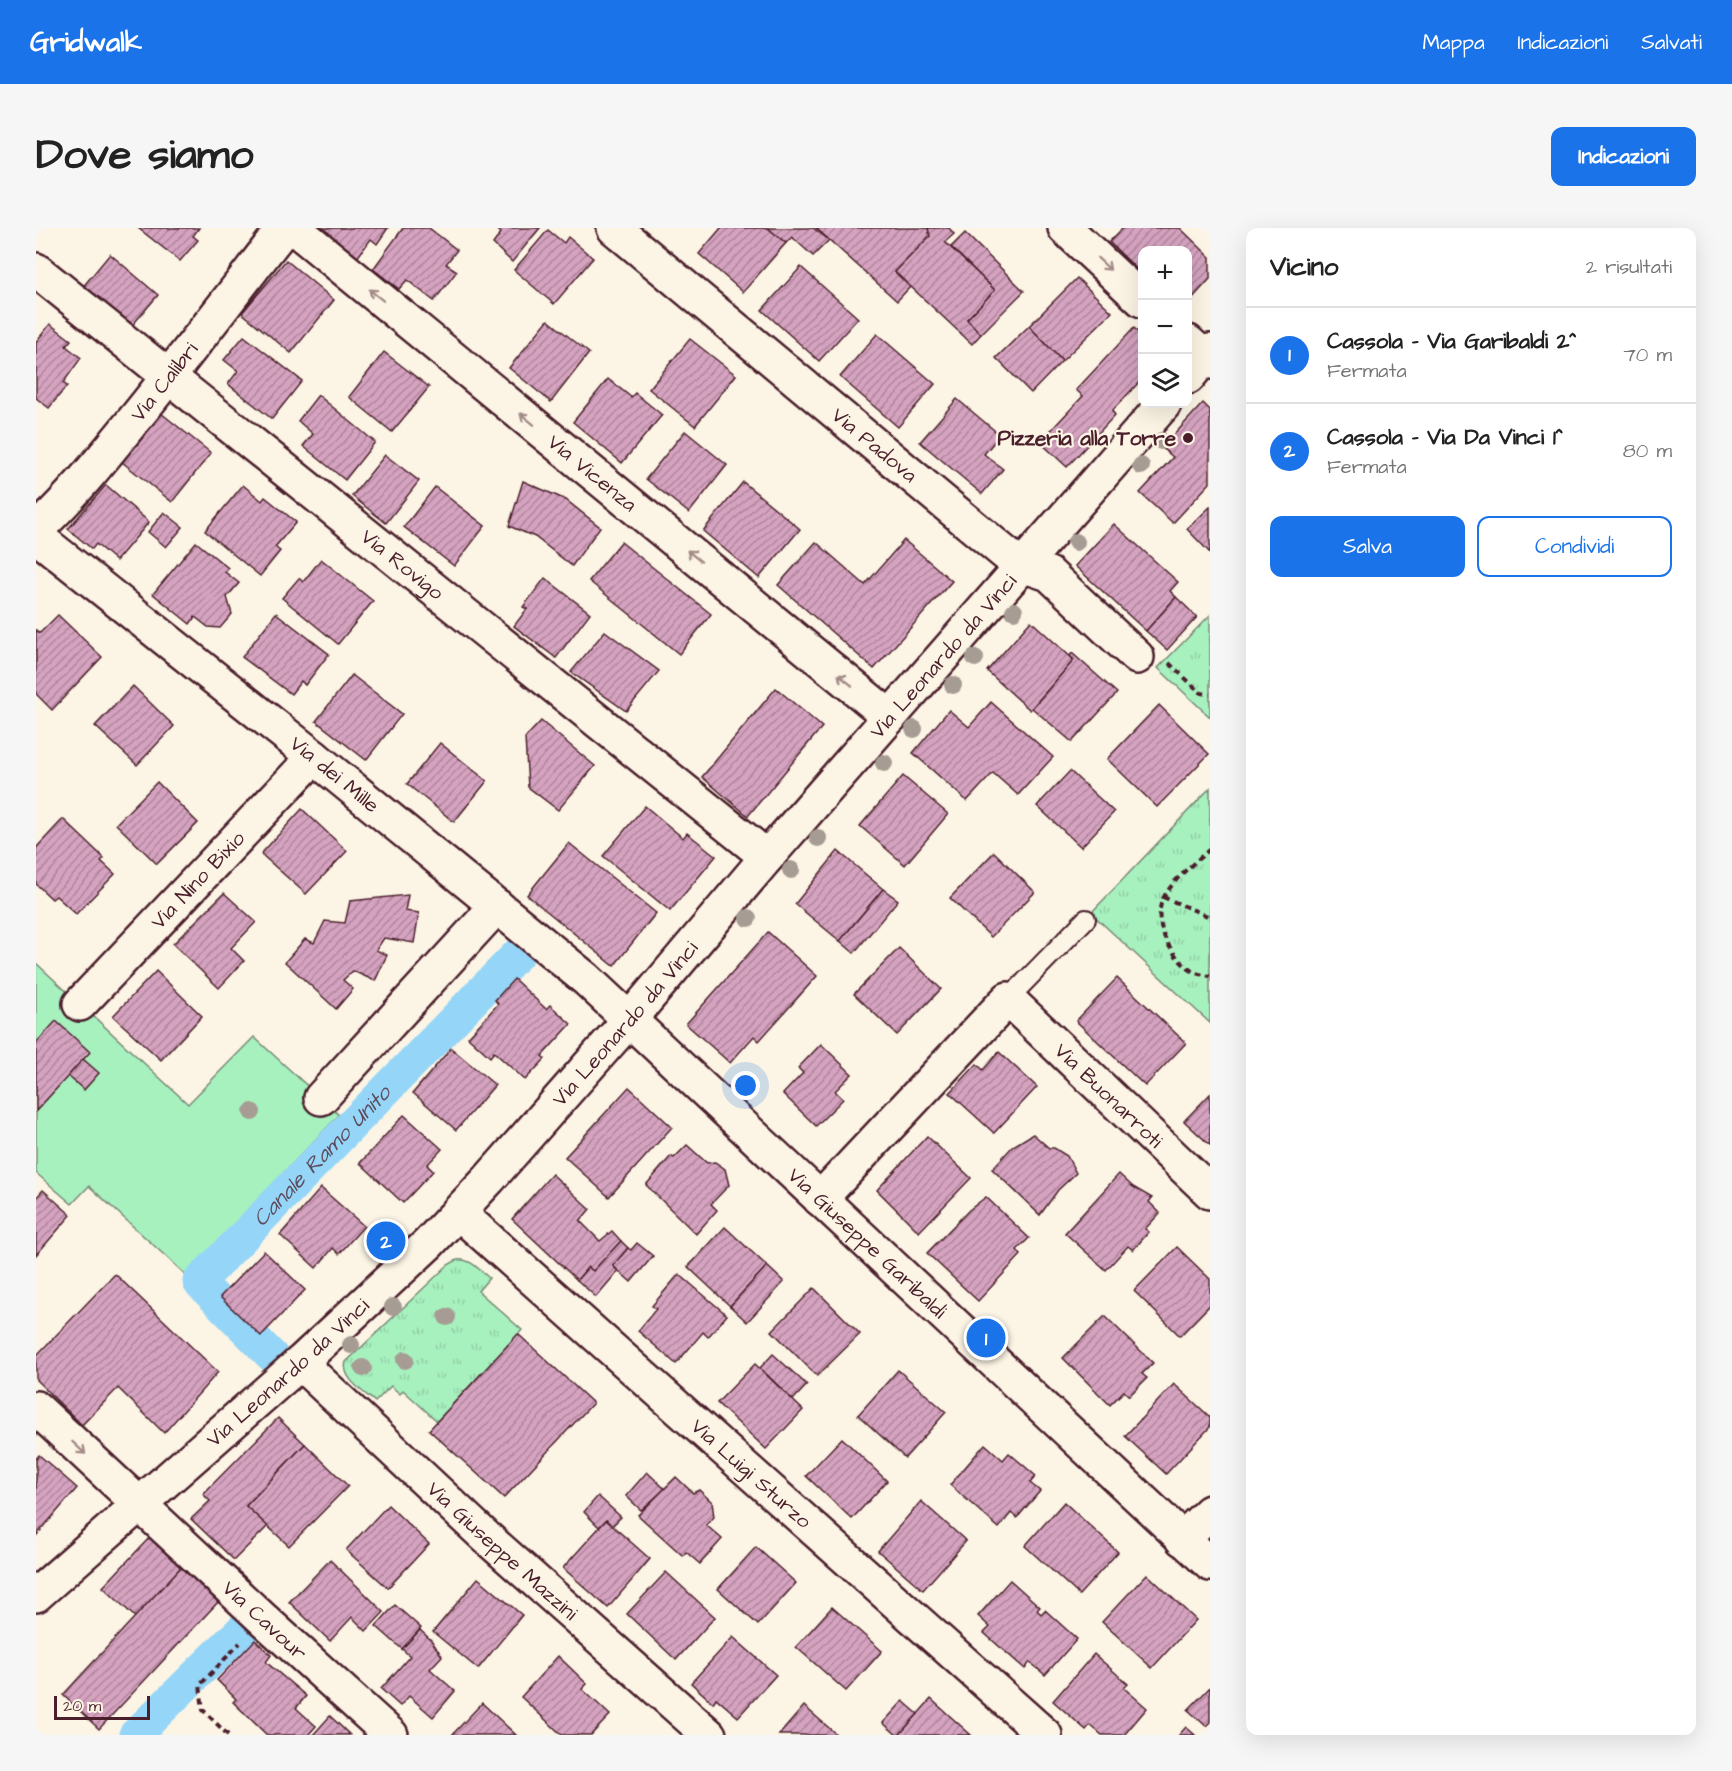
<!DOCTYPE html>
<html lang="it">
<head>
<meta charset="utf-8">
<style>
	body { margin:0; font-family:"Architects Daughter",sans-serif; background:#f6f6f6; color:#222 }
	.controls { position:absolute; right:18px; top:18px; display:grid; overflow:hidden; border-radius:12px; box-shadow:0 6px 24px #0002 }
	.controls button { width:54px; height:54px; display:grid; place-items:center; padding:0; border:0; border-bottom:2px solid #e0e0e0; background:#fff; color:#222; font:30px sans-serif }
	.scale { position:absolute; left:18px; bottom:15px; width:96px; box-sizing:border-box; padding-left:6px; border:3px solid #4a1f2b; border-top:0; font-size:16px; line-height:21px; white-space:nowrap; color:#4a1f2b; -webkit-text-stroke:4px #fcf5e5; paint-order:stroke }
	.you { position:absolute; left:710px; top:858px; width:21px; height:21px; margin:-15px; border:4px solid #fff; border-radius:50%; background:#1a73e8; box-shadow:0 0 0 9px #1a73e833 }
	.badge { display:grid; place-items:center; width:39px; height:39px; border-radius:50%; background:#1a73e8; color:#fff; font-size:20px; font-weight:700 }
	.pin { position:absolute; translate:-50% -50%; border:3px solid #fff; box-shadow:0 2px 6px #0006 }
	.list { margin:0; padding:0; list-style:none }
	h2 { display:flex; justify-content:space-between; align-items:center; height:78px; margin:0; padding:0 24px; font-size:26px }
	h2 small { font-size:20px; font-weight:400; color:#767676 }
	.list li { display:grid; grid-template-columns:39px 1fr auto; gap:18px; align-items:center; box-sizing:border-box; height:96px; padding:0 24px; border-top:2px solid #e0e0e0 }
	.list b { display:block; font-size:22px; white-space:nowrap }
	.list p { margin:0; font-size:20px; white-space:nowrap; color:#767676 }
	.list em { font-size:20px; font-style:normal; color:#767676 }
	.actions { display:flex; gap:12px; padding:18px 24px }
	.actions a { flex:1; padding:14px 0; border:2px solid #1a73e8; border-radius:12px; text-align:center; font-size:21px; color:#1a73e8 }
	.actions .main { background:#1a73e8; color:#fff }
	.icon { flex:none; width:33px; height:33px; fill:none; stroke:currentColor; stroke-width:2; stroke-linecap:round; stroke-linejoin:round }
	.map { position:relative; flex:none; width:1174px; height:1507px; overflow:hidden; border-radius:12px }
	header { display:flex; align-items:center; gap:36px; box-sizing:border-box; height:84px; padding:0 30px; background:#1a73e8; color:#fff }
	header strong { font-size:28px }
	nav { display:flex; gap:33px; margin-inline-start:auto; font-size:21px }
	.intro { display:flex; align-items:center; justify-content:space-between; box-sizing:border-box; height:144px; padding:0 36px }
	h1 { margin:0; font-size:42px }
	.button { padding:15px 27px; border-radius:12px; background:#1a73e8; color:#fff; font-size:21px; font-weight:700 }
	main { display:flex; gap:36px; padding:0 36px }
	aside { flex:1; background:#fff; border-radius:12px; box-shadow:0 6px 24px #0002 }
	.map>svg:first-child { display:block }
</style>
</head>
<body>
<header>
<strong>Gridwalk</strong>
<nav><a>Mappa</a><a>Indicazioni</a><a>Salvati</a></nav>
</header>
<div class="intro"><h1>Dove siamo</h1><a class="button">Indicazioni</a></div>
<main>
<div class="map">
<svg width="1174" height="1507" viewBox="0 0 1174 1507">
	<defs>
		<pattern id="park-tufts" width="24" height="20" patternUnits="userSpaceOnUse" patternTransform="scale(1.5)"><rect width="24" height="20" fill="#a7f1bf"/><path d="M3 7l-1-3M5 7V3M7 7l1-3M15 17l-1-3M17 17v-4M19 17l1-3" fill="none" stroke="#91cea4"/></pattern>
		<pattern id="building-hatch" width="6" height="6" patternUnits="userSpaceOnUse" patternTransform="scale(1.5)"><rect width="6" height="6" fill="#d5a3c0"/><path d="M-1 1l2-2M0 6l6-6M5 7l2-2" fill="none" stroke="#af849c"/></pattern>
	</defs>
	<rect width="100%" height="100%" fill="#fcf5e5"/>
	<filter id="ink" filterUnits="userSpaceOnUse"><feTurbulence type="fractalNoise" baseFrequency=".0167" numOctaves="2"/><feDisplacementMap in="SourceGraphic" scale="12" xChannelSelector="R" yChannelSelector="G"/><feConvolveMatrix kernelMatrix="1 2 1 2 8 2 1 2 1" color-interpolation-filters="sRGB"/></filter>
	<g filter="url(#ink)">
		<polygon fill="#a7f1bf" stroke="#788875" stroke-width="1.5" points="0,735 152,876 218,809 303,887 150,1047 53,958 36,976 0,945"/>
		<g fill="url(#park-tufts)" stroke="#788875" stroke-width="1.5">
			<polygon points="1174,387 1174,489 1122,440"/>
			<polygon points="1174,560 1174,795 1055,685"/>
			<path d="M421 1032C435 1030 443 1042 453 1050L442 1063 486 1102 401 1193 367 1162 364 1166 355 1158 339 1174C328 1164 305 1150 310 1134L412 1037Z"/>
		</g>
		<g fill="none" stroke-linecap="round" stroke-linejoin="round">
			<g stroke="#95d5f7" stroke-width="33">
				<path id="s1" d="M236 1128 163 1054 482 726"/>
				<polyline points="99,1507 215,1393"/>
			</g>
		</g>
		<g fill="url(#building-hatch)" stroke="#4a1f2b" stroke-width="1.5">
			<polygon points="102,0 163,0 157,8 162,12 144,33"/>
			<polygon points="283,0 352,0 341,16 335,11 321,30"/>
			<polygon points="367,0 393,0 421,22 410,36 421,43 398,73 371,52 363,61 337,41"/>
			<polygon points="460,0 504,0 476,34 457,16 465,5"/>
			<polygon points="685,0 732,0 750,15 707,64 663,26"/>
			<polygon points="732,0 777,0 793,12 777,28 756,9 750,15"/>
			<polygon points="780,0 892,0 894,8 859,44 874,59 861,73"/>
			<polygon points="892,0 913,0 918,6 909,14 959,62 931,91 945,106 936,116 859,44 894,8"/>
			<polygon points="1087,0 1144,0 1174,29 1174,51 1152,75 1152,22 1106,22 1106,46 1073,14"/>
			<polygon points="512,2 528,15 532,9 557,30 518,76 478,42"/>
			<polygon points="929,5 988,63 945,106 931,91 959,62 915,19"/>
			<polygon points="74,26 122,67 94,100 46,60"/>
			<polygon points="250,32 298,72 255,125 206,85"/>
			<polygon points="765,39 822,90 783,133 726,82"/>
			<polygon points="1041,50 1076,84 1026,133 993,98"/>
			<polygon points="512,92 553,125 515,174 473,140"/>
			<polygon points="14,96 35,112 30,118 45,130 27,155 31,158 13,180 0,170 0,114"/>
			<polygon points="993,98 1026,133 995,165 960,130"/>
			<polygon points="1098,100 1106,108 1106,151 1076,183 1079,187 1031,239 1004,214 1047,168 1040,162"/>
			<polygon points="841,106 899,156 862,199 804,149"/>
			<polygon points="208,108 266,153 236,191 192,156 202,143 188,132"/>
			<polygon points="654,111 700,147 659,198 613,161"/>
			<polygon points="348,124 393,159 356,204 313,169"/>
			<polygon points="572,151 595,169 599,165 626,187 586,235 537,194"/>
			<polygon points="282,167 339,214 309,252 267,218 277,206 262,193"/>
			<polygon points="921,171 964,207 948,226 967,241 946,266 884,214"/>
			<polygon points="1167,175 1174,182 1174,255 1137,295 1104,265 1137,229 1126,220"/>
			<polygon points="125,185 175,225 136,274 86,234"/>
			<polygon points="649,203 691,237 653,285 610,251"/>
			<polygon points="349,227 383,253 350,295 316,268"/>
			<polygon points="487,253 530,272 564,299 536,338 499,309 473,298"/>
			<polygon points="707,254 764,301 723,350 667,303"/>
			<polygon points="70,257 113,294 80,333 60,316 56,321 32,301"/>
			<polygon points="207,257 226,273 229,269 260,294 239,319 244,323 224,348 169,303"/>
			<polygon points="399,259 449,298 418,338 368,299"/>
			<polygon points="1174,279 1174,325 1151,301"/>
			<polygon points="128,284 147,299 130,319 112,304"/>
			<polygon points="1078,296 1142,354 1134,363 1140,369 1110,403 1039,338"/>
			<polygon points="868,312 916,353 838,441 742,357 780,314 829,357"/>
			<polygon points="160,314 192,340 189,344 203,355 191,369 196,386 184,400 172,399 159,389 154,396 117,366"/>
			<polygon points="585,314 675,386 643,426 553,353"/>
			<polygon points="285,331 337,373 302,416 246,370 263,350 267,354"/>
			<polygon points="509,350 554,385 520,430 478,398 491,381 487,379"/>
			<polygon points="1140,369 1161,389 1131,422 1110,403"/>
			<polygon points="240,385 293,426 269,457 265,453 255,466 206,429"/>
			<polygon points="22,387 66,429 16,482 0,466 0,402 4,405"/>
			<polygon points="995,393 1038,432 994,482 951,443"/>
			<polygon points="569,403 623,443 590,483 535,444"/>
			<polygon points="1036,425 1081,465 1036,514 996,480 1038,432 1034,428"/>
			<polygon points="316,447 366,486 330,532 280,493"/>
			<polygon points="97,458 138,498 101,537 59,498"/>
			<polygon points="740,460 786,499 712,588 666,549"/>
			<polygon points="955,474 1017,529 982,567 957,545 931,573 877,525 913,482 933,499"/>
			<polygon points="1123,477 1173,526 1121,579 1071,531"/>
			<polygon points="505,493 559,538 522,582 492,559 489,510"/>
			<polygon points="404,515 451,553 418,594 371,556"/>
			<polygon points="1034,543 1078,584 1045,619 1001,578"/>
			<polygon points="867,548 912,586 869,637 824,598"/>
			<polygon points="121,554 162,595 121,636 80,596"/>
			<polygon points="609,578 647,610 651,605 680,628 634,683 567,628"/>
			<polygon points="266,581 311,623 270,666 225,626"/>
			<polygon points="27,591 68,630 65,633 79,646 40,686 20,668 16,671 0,656 0,620"/>
			<polygon points="533,615 620,685 578,738 491,667"/>
			<polygon points="802,623 847,661 804,713 759,676"/>
			<polygon points="958,624 999,664 955,709 914,670"/>
			<polygon points="847,661 862,672 818,725 804,713"/>
			<polygon points="188,665 220,694 195,720 208,733 183,760 137,716"/>
			<polygon points="372,667 369,683 383,685 378,715 348,710 340,722 351,727 339,753 317,743 307,752 317,761 300,781 249,734 269,711 278,715 289,693 309,695 314,673"/>
			<polygon points="732,704 781,748 723,813 718,808 694,835 650,796"/>
			<polygon points="863,720 905,761 861,807 818,766"/>
			<polygon points="120,743 166,788 125,832 77,788"/>
			<polygon points="1081,750 1150,815 1109,858 1040,793"/>
			<polygon points="478,751 510,781 514,777 535,796 506,828 509,831 489,852 458,824 454,829 432,809 462,776 459,772"/>
			<polygon points="20,793 54,824 0,883 0,815"/>
			<polygon points="785,816 816,846 799,863 807,871 780,898 747,866 767,845 762,840"/>
			<polygon points="415,820 459,857 420,902 377,865"/>
			<polygon points="963,824 1001,859 958,905 914,865 941,836 947,842"/>
			<polygon points="47,831 63,845 48,862 32,848"/>
			<polygon points="593,859 636,899 573,969 529,929"/>
			<polygon points="1174,866 1174,917 1148,893"/>
			<polygon points="368,887 406,921 391,937 397,943 367,975 324,935"/>
			<polygon points="997,906 1013,920 1018,920 1031,928 1040,945 1022,962 1004,987 956,941 977,918"/>
			<polygon points="891,908 935,950 883,1004 841,962"/>
			<polygon points="651,917 671,935 679,934 689,941 693,957 675,976 681,982 660,1006 610,957 635,928 638,930"/>
			<polygon points="516,946 554,981 544,993 564,1013 576,1003 585,1013 557,1043 552,1039 541,1052 476,991"/>
			<polygon points="1083,946 1097,959 1116,970 1113,974 1124,985 1109,1001 1113,1004 1097,1022 1092,1018 1070,1042 1029,1005"/>
			<polygon points="285,960 328,998 303,1026 297,1020 280,1040 244,1007"/>
			<polygon points="7,962 35,987 0,1027 0,970"/>
			<polygon points="950,969 993,1010 981,1022 985,1027 942,1073 891,1025 933,982"/>
			<polygon points="689,999 731,1038 694,1078 652,1039"/>
			<polygon points="585,1013 592,1020 577,1038 582,1043 560,1069 541,1052 552,1039 557,1043"/>
			<polygon points="601,1015 617,1028 595,1054 577,1038 592,1020 595,1022"/>
			<polygon points="1141,1019 1174,1051 1174,1077 1144,1108 1098,1063"/>
			<polygon points="228,1023 269,1062 225,1108 184,1069"/>
			<polygon points="731,1038 748,1054 711,1094 694,1078"/>
			<polygon points="79,1046 182,1144 128,1205 82,1160 46,1197 0,1152 0,1128"/>
			<polygon points="643,1046 691,1087 672,1109 667,1104 640,1136 602,1103 620,1081 616,1078"/>
			<polygon points="778,1060 824,1106 781,1148 736,1103"/>
			<polygon points="1069,1088 1117,1135 1106,1146 1111,1150 1093,1168 1088,1163 1074,1177 1027,1130"/>
			<polygon points="482,1106 557,1175 468,1270 393,1202"/>
			<polygon points="737,1126 771,1157 757,1172 724,1140"/>
			<polygon points="719,1136 767,1182 730,1221 681,1175"/>
			<polygon points="862,1142 910,1184 869,1230 822,1187"/>
			<polygon points="1138,1156 1174,1189 1174,1199 1130,1246 1089,1208"/>
			<polygon points="242,1190 269,1216 210,1278 232,1298 198,1332 155,1291 174,1273 167,1266"/>
			<polygon points="806,1210 851,1253 816,1291 770,1248"/>
			<polygon points="269,1216 312,1258 253,1318 210,1278"/>
			<polygon points="949,1216 967,1232 973,1225 1000,1248 994,1255 1004,1263 981,1290 975,1285 963,1300 914,1257"/>
			<polygon points="3,1227 41,1260 0,1308 0,1231"/>
			<polygon points="611,1244 629,1261 605,1282 590,1268"/>
			<polygon points="640,1249 657,1265 663,1262 676,1274 678,1289 670,1297 686,1311 664,1336 650,1324 647,1328 602,1287"/>
			<polygon points="562,1268 585,1289 576,1298 570,1292 563,1299 548,1284"/>
			<polygon points="885,1273 930,1313 887,1362 842,1323"/>
			<polygon points="1028,1274 1082,1324 1043,1367 989,1318"/>
			<polygon points="352,1277 393,1316 352,1360 310,1322"/>
			<polygon points="570,1292 614,1331 572,1380 527,1340"/>
			<polygon points="114,1309 145,1339 100,1390 67,1359"/>
			<polygon points="720,1319 760,1355 722,1397 682,1361"/>
			<polygon points="294,1332 348,1384 330,1403 316,1389 294,1413 253,1374"/>
			<polygon points="145,1339 183,1373 63,1501 27,1467"/>
			<polygon points="630,1344 679,1389 640,1432 591,1386"/>
			<polygon points="1111,1346 1160,1392 1116,1440 1066,1394"/>
			<polygon points="442,1350 486,1387 442,1441 397,1404"/>
			<polygon points="974,1352 1004,1379 1001,1382 1005,1386 1009,1382 1041,1411 1009,1447 994,1434 989,1441 948,1405 954,1399 942,1388"/>
			<polygon points="359,1377 385,1400 366,1421 340,1398"/>
			<polygon points="796,1379 846,1423 810,1463 760,1419"/>
			<polygon points="384,1402 395,1412 406,1428 394,1441 419,1463 397,1489 373,1468 364,1478 345,1461 374,1428 366,1421"/>
			<polygon points="697,1409 740,1447 702,1489 680,1470 677,1475 655,1455"/>
			<polygon points="219,1412 235,1427 230,1434 270,1468 260,1480 280,1498 272,1507 231,1507 197,1474 200,1471 181,1452"/>
			<polygon points="1058,1426 1092,1456 1088,1460 1111,1480 1088,1507 1066,1507 1054,1497 1050,1502 1017,1473"/>
			<polygon points="522,1428 551,1456 546,1461 574,1487 555,1507 526,1507 485,1469"/>
			<polygon points="1174,1459 1174,1494 1170,1498 1152,1482"/>
			<polygon points="895,1471 935,1507 863,1507"/>
			<polygon points="867,1473 882,1486 863,1507 861,1507 847,1495"/>
			<polygon points="446,1475 480,1507 416,1507"/>
			<polygon points="768,1478 801,1507 743,1507"/>
			<polygon points="294,1488 314,1507 277,1507"/>
			<polygon points="1150,1499 1159,1507 1143,1507"/>
		</g>
		<g fill="none" stroke-linecap="round" stroke-linejoin="round">
			<g stroke="#4a1f2b" stroke-width="22">
				<polyline id="lane" points="972,771 1050,691"/>
			</g>
			<g stroke="#4a1f2b" stroke-width="38">
				<g id="street">
					<path id="s2" d="M258 0 854 489"/>
					<path id="s3" d="M578 0 970 326 986 337 1013 346 1101 429"/>
					<polyline points="1029,0 1106,72"/>
					<path id="s4" d="M0 42 731 629"/>
					<polyline points="1152,114 1174,134"/>
					<path id="s5" d="M0 308 278 529 550 751 1174 1336"/>
					<path id="s6" d="M44 776 278 529"/>
					<polyline points="285,870 461,678"/>
					<path id="s7" d="M784 971 972 771 1174 964"/>
					<path id="s8" d="M422 984 1009 1507"/>
					<path id="s9" d="M264 1135 451 1310 673 1507"/>
					<path id="s10" d="M0 1180 227 1391 355 1507"/>
					<polyline points="1146,1311 1174,1284"/>
				</g>
			</g>
			<g stroke="#4a1f2b" stroke-width="38">
				<g id="secondary">
					<polyline points="1152,149 1174,123"/>
					<path id="s11" d="M0 302C38 267 69 227 101 188 151 126 199 63 248 0"/>
					<path id="s12" d="M0 1367 264 1135 393 1015 453 951 594 791 731 629 1128 176"/>
				</g>
			</g>
			<g stroke="#4a1f2b" stroke-width="4" stroke-dasharray="6 4.5" stroke-linecap="butt">
				<polyline points="1133,435 1165,465 1174,466"/>
				<path d="M1174 621C1158 635 1140 649 1129 667 1113 692 1135 729 1156 743 1161 746 1168 747 1174 748"/>
				<polyline points="1127,669 1174,689"/>
				<polyline points="192,1507 167,1482 164,1457 204,1415"/>
			</g>
			<use href="#lane" stroke="#fcf5e5" stroke-width="18"/>
			<use href="#street" stroke="#fcf5e5" stroke-width="33"/>
			<use href="#secondary" stroke="#fcf5e5" stroke-width="33"/>
		</g>
		<g fill="#a79c93">
			<circle cx="1125" cy="213" r="9"/>
			<circle cx="1105" cy="238" r="9"/>
			<circle cx="1040" cy="314" r="9"/>
			<circle cx="978" cy="383" r="9"/>
			<circle cx="939" cy="430" r="9"/>
			<circle cx="917" cy="457" r="9"/>
			<circle cx="878" cy="501" r="9"/>
			<circle cx="848" cy="535" r="9"/>
			<circle cx="782" cy="610" r="9"/>
			<circle cx="755" cy="642" r="9"/>
			<circle cx="712" cy="690" r="9"/>
			<circle cx="216" cy="884" r="9"/>
			<circle cx="357" cy="1079" r="9"/>
			<circle cx="411" cy="1089" r="9"/>
			<circle cx="315" cy="1117" r="9"/>
			<circle cx="369" cy="1132" r="9"/>
			<circle cx="327" cy="1140" r="9"/>
		</g>
		<defs><path id="oneway-shaft" d="M-6 0H5M1.5-3L5.5 0L1.5 3" fill="none" stroke-width="1.6" stroke-linecap="round" stroke-linejoin="round" transform="scale(1.5)"/></defs>
		<g stroke="#a38a88">
			<use href="#oneway-shaft" transform="translate(1068 36) rotate(43)"/>
			<use href="#oneway-shaft" transform="translate(340 67) rotate(-141)"/>
			<use href="#oneway-shaft" transform="translate(491 191) rotate(-141)"/>
			<use href="#oneway-shaft" transform="translate(658 328) rotate(-141)"/>
			<use href="#oneway-shaft" transform="translate(809 452) rotate(-141)"/>
			<use href="#oneway-shaft" transform="translate(43 1220) rotate(43)"/>
		</g>
	</g>
	<circle fill="#4a1f2b" stroke="#fcf5e5" stroke-width="2" cx="1152" cy="210" r="6"/>
	<g text-anchor="middle" dominant-baseline="central" stroke-width="4.5" stroke-linejoin="round" paint-order="stroke">
		<g font-size="21" fill="#4a1f2b" stroke="#fcf5e5">
			<text stroke="none"><textPath href="#s11" startOffset="196">Via Calibri</textPath></text>
			<text stroke="none"><textPath href="#s3" startOffset="339">Via Padova</textPath></text>
			<text stroke="none"><textPath href="#s2" startOffset="386">Via Vicenza</textPath></text>
			<text stroke="none"><textPath href="#s4" startOffset="470">Via Rovigo</textPath></text>
			<text stroke="none"><textPath href="#s12" startOffset="1308">Via Leonardo da Vinci</textPath></text>
			<text stroke="none"><textPath href="#s5" startOffset="382">Via dei Mille</textPath></text>
			<text stroke="none"><textPath href="#s6" startOffset="171">Via Nino Bixio</textPath></text>
			<text stroke="none"><textPath href="#s12" startOffset="822">Via Leonardo da Vinci</textPath></text>
			<text stroke="none"><textPath href="#s7" startOffset="414">Via Buonarroti</textPath></text>
			<text stroke="none"><textPath href="#s5" startOffset="1092">Via Giuseppe Garibaldi</textPath></text>
			<text stroke="none"><textPath href="#s12" startOffset="336">Via Leonardo da Vinci</textPath></text>
			<text stroke="none"><textPath href="#s8" startOffset="393">Via Luigi Sturzo</textPath></text>
			<text stroke="none"><textPath href="#s9" startOffset="276">Via Giuseppe Mazzini</textPath></text>
			<text stroke="none"><textPath href="#s10" startOffset="312">Via Cavour</textPath></text>
		</g>
		<g font-size="21" font-weight="bold" fill="#4a1f2b" stroke="#fcf5e5" text-anchor="end">
			<text x="1140" y="210">Pizzeria alla Torre</text>
		</g>
		<g font-size="22" font-style="italic" fill="#5d4c5e" stroke="#fcf5e5">
			<text stroke="none"><textPath href="#s1" startOffset="280">Canale Ramo Unito</textPath></text>
		</g>
	</g>
</svg>
<div class="controls">
<button>+</button>
<button>−</button>
<button><svg class="icon" aria-label="layers" viewBox="0 0 24 24"><path d="M12 4l9 5-9 5-9-5zM3 14l9 5 9-5"/></svg></button>
</div>
<div class="scale">20 m</div>
<div class="you"></div>
<div class="pin badge" style="left:950px;top:1110px">1</div>
<div class="pin badge" style="left:350px;top:1013px">2</div>
</div>
<aside>
<h2>Vicino<small>2 risultati</small></h2>
<ul class="list">
<li><span class="badge">1</span><div><b>Cassola - Via Garibaldi 2^</b><p>Fermata</p></div><em>70 m</em></li>
<li><span class="badge">2</span><div><b>Cassola - Via Da Vinci 1^</b><p>Fermata</p></div><em>80 m</em></li>
</ul>
<div class="actions"><a class="main">Salva</a><a>Condividi</a></div>
</aside>
</main>
</body>
</html>
